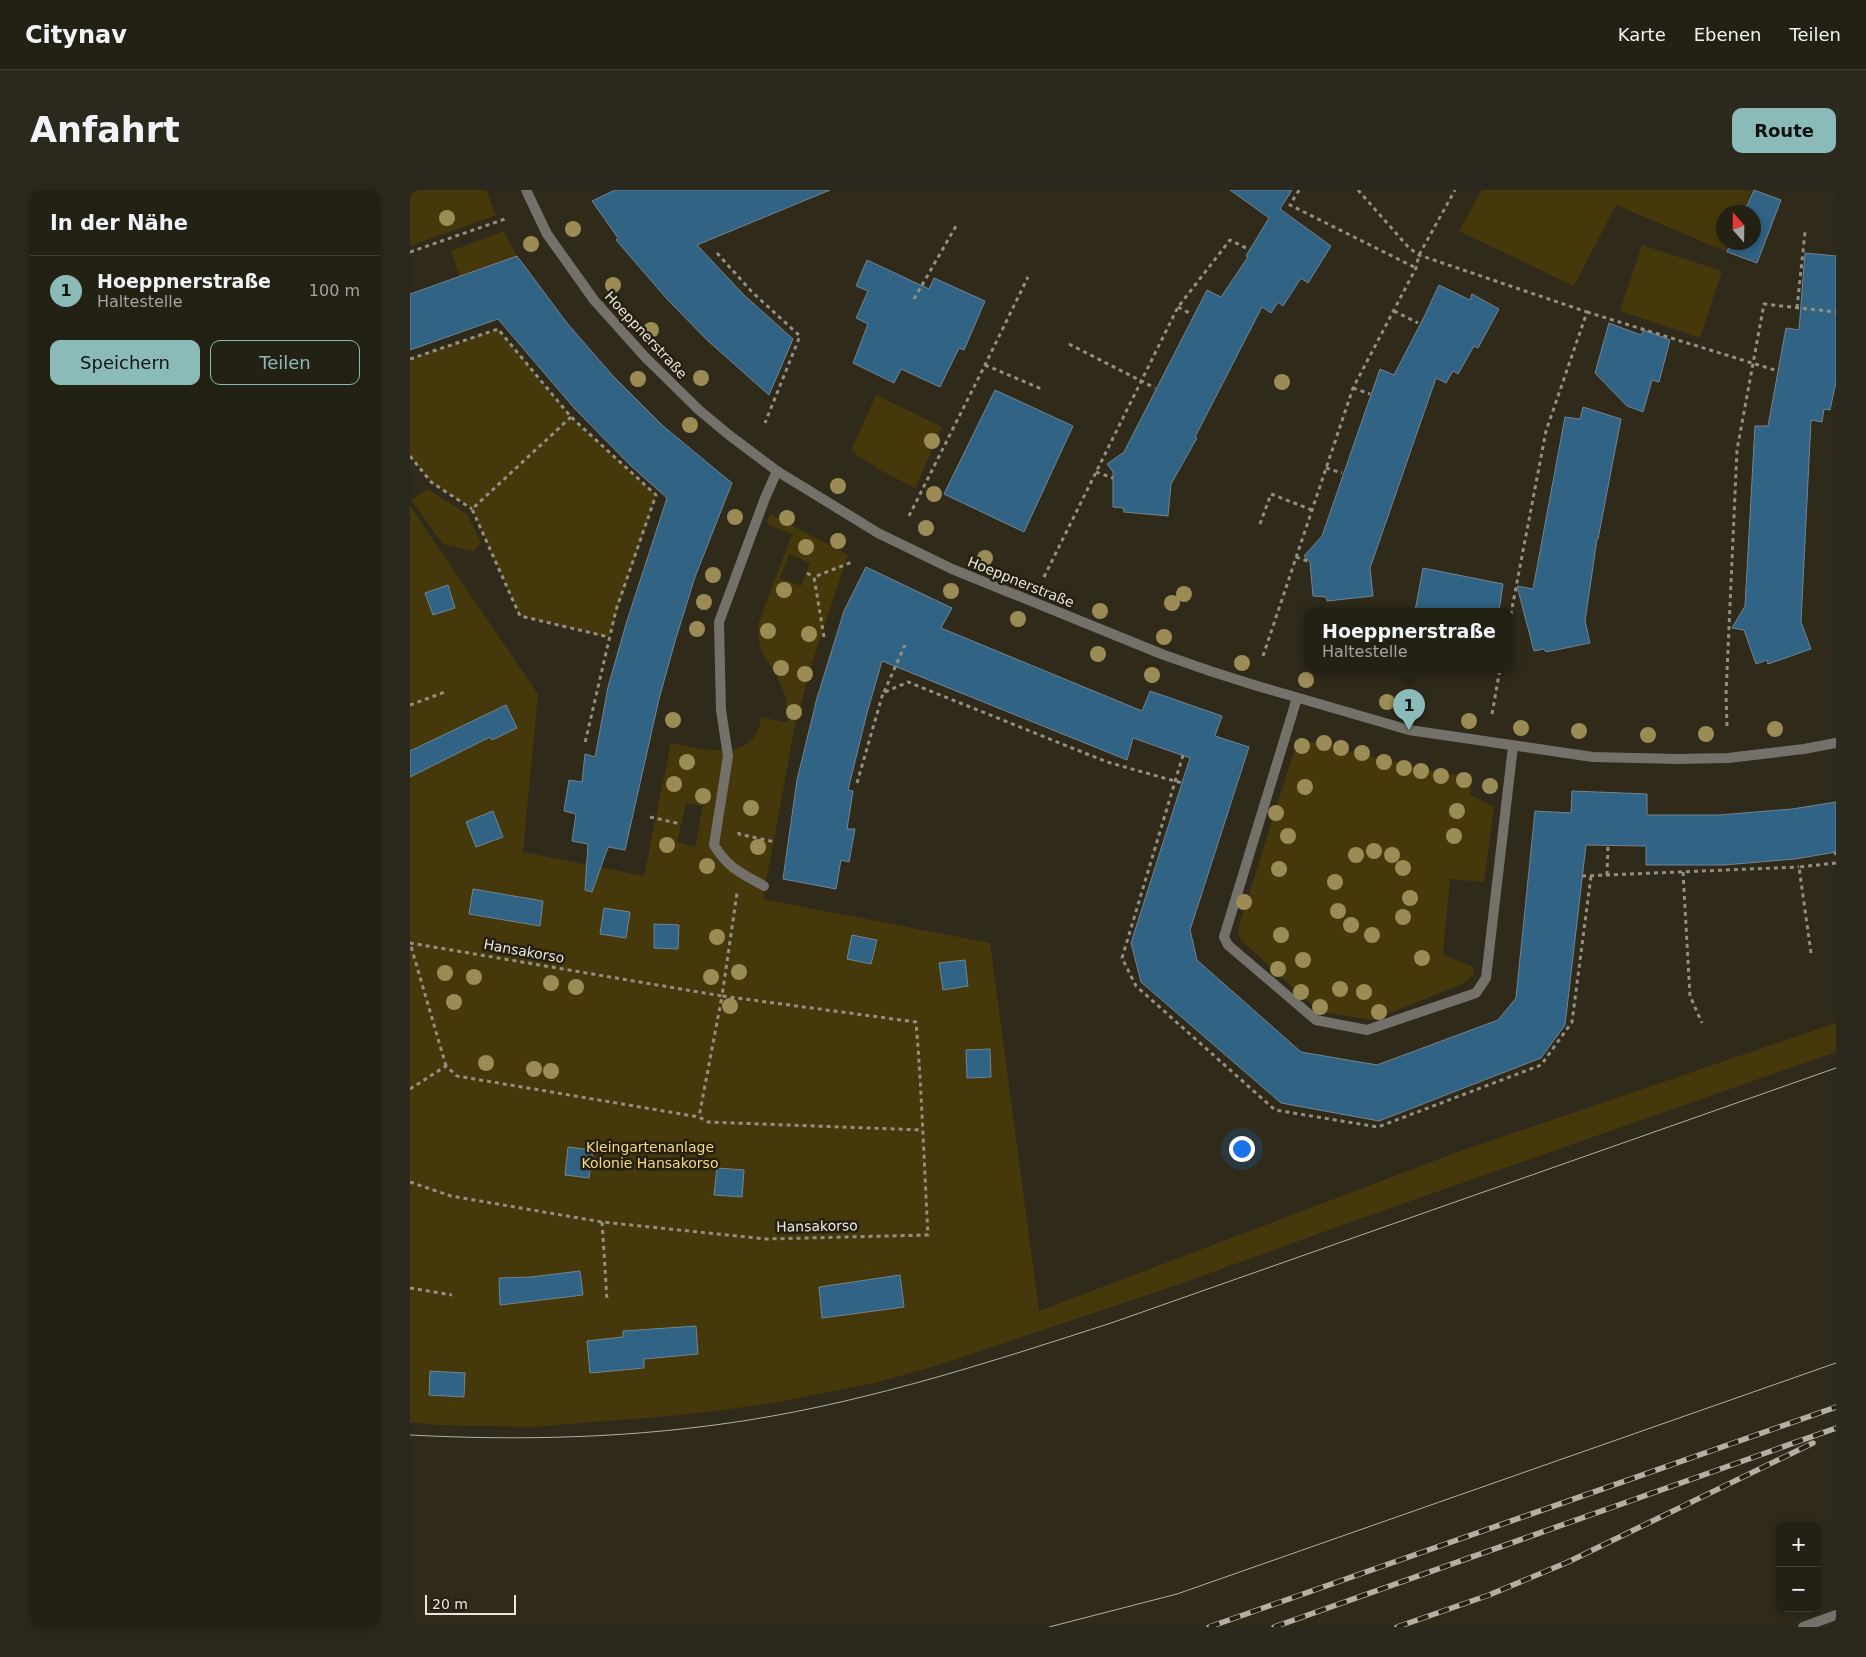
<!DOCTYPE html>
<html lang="de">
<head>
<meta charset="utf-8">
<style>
	body { margin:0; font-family:"DejaVu Sans",sans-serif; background:#2b281d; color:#f1f3f6 }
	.controls { position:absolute; right:15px; bottom:15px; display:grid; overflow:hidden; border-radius:10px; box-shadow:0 2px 8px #0003 }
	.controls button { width:45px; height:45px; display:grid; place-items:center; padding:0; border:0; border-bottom:1px solid #403e34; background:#232014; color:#f1f3f6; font:25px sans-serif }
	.compass { position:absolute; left:1306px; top:15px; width:45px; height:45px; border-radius:50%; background:#232014; box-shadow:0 2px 8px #0003; rotate:340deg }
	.scale { position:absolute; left:15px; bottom:12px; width:91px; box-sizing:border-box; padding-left:5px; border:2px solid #e9e6dc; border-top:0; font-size:14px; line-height:18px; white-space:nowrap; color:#e9e6dc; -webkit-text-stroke:4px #252011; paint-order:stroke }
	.you { position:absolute; left:831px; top:958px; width:18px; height:18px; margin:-12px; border:4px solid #fff; border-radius:50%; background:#1a73e8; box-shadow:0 0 0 8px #1a73e833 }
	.badge { display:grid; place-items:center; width:32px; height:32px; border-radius:50%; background:#8bbbb9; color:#111; font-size:16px; font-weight:700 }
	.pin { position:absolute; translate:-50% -41px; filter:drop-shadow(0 1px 2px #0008) }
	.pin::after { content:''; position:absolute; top:26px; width:18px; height:15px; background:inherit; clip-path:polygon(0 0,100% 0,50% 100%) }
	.popup { position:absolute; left:895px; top:418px; width:208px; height:65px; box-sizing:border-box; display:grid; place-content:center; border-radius:10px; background:#232014; filter:drop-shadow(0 1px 4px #0005); font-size:16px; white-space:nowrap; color:#a3a3a0 }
	.popup b { font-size:19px; color:#f1f3f6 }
	.popup::after { content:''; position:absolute; left:50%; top:100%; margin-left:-10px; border:10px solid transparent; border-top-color:#232014 }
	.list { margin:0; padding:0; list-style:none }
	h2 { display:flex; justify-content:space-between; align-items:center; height:65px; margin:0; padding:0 20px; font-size:21px }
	h2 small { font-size:16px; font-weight:400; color:#a3a3a0 }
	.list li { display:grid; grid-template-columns:32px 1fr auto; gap:15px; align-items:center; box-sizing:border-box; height:70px; padding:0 20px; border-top:1px solid #403e34 }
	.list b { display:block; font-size:19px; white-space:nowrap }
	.list p { margin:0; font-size:16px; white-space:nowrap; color:#a3a3a0 }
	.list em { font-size:16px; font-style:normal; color:#a3a3a0 }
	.actions { display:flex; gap:10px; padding:15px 20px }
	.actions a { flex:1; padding:11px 0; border:1px solid #8bbbb9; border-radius:10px; text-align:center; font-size:18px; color:#8bbbb9 }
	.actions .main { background:#8bbbb9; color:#111 }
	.map { position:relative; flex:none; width:1426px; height:1437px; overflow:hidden; border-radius:10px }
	header { display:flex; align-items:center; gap:30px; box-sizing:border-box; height:70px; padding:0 25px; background:#232014; border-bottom:1px solid #403e34 }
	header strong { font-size:24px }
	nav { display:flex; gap:28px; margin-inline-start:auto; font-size:18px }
	.intro { display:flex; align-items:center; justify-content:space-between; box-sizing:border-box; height:120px; padding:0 30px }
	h1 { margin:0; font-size:35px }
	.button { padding:12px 22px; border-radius:10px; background:#8bbbb9; color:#111; font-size:18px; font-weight:700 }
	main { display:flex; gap:30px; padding:0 30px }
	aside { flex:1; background:#232014; border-radius:10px; box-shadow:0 2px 8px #0003 }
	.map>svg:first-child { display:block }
</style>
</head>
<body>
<header>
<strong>Citynav</strong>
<nav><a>Karte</a><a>Ebenen</a><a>Teilen</a></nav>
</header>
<div class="intro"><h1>Anfahrt</h1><a class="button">Route</a></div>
<main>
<aside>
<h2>In der Nähe<small></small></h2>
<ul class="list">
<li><span class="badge">1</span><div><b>Hoeppnerstraße</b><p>Haltestelle</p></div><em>100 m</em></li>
</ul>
<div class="actions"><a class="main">Speichern</a><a>Teilen</a></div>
</aside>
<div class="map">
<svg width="1426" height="1437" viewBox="0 0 1426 1437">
	<rect width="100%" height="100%" fill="#2f2a1a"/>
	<g fill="#45390b" fill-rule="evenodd">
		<polygon points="4,0 76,0 86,25 0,56 0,2"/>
		<polygon points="1072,0 1342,0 1333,22 1314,22 1314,52 1321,53 1317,62 1206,15 1164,96 1049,41"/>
		<polygon points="94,41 107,66 49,86 41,61"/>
		<polygon points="1232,55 1312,81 1290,148 1210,121"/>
		<polygon points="88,139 161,227 246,305 199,447 110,426 62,319 21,292 0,266 0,169"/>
		<polygon points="466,205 532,237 505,298 472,281 441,261"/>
		<polygon points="18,299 57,324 71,352 64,361 33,354 1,310"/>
		<path d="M0 316 128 504 113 662 234 686 261 553C291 559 346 575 351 527L378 533 376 508 367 486 353 464 349 452 348 435 382 344 359 335 357 331 360 324 438 365 401 476 385 535 353 709 580 753 629 1121 1045 963 1426 833V862L955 1027 767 1095 532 1174 465 1193 357 1214 272 1225 122 1237 28 1235 0 1232ZM379 364 400 373 391 396 370 388ZM276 613 293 616 285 657 267 652Z"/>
		<polygon points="888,549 1013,579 1062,588 1060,604 1084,617 1074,692 1040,689 1033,765 1064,777 1063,785 1054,793 962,830 910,822 831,750 828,743 829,736"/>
	</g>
	<g fill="#306384" stroke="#748491">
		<polygon points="205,0 420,0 287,55 334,105 383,149 359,205 297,150 257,109 206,50 208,48 182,11"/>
		<polygon points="820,0 882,0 870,19 921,56 898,93 891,88 873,116 868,112 861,123 852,117 785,247 787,248 761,294 758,326 714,322 713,318 703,317 703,282 697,274 714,262 797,100 811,107 838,67 836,66 859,28"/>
		<polygon points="1344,0 1371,10 1347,73 1317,62 1321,52 1344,52 1344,22 1334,22"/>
		<polygon points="1395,63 1426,66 1426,192 1420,220 1414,219 1412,232 1401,230 1391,432 1401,459 1358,474 1357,470 1346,474 1334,440 1322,438 1335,416 1345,236 1358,236 1376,138 1389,140"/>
		<polygon points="107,66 157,133 203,186 253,236 322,293 285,387 266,448 249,509 215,660 198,657 182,702 175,700 178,654 162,651 166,624 154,621 159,590 172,592 175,564 185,567 198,497 216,434 257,308 220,275 165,219 88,129 0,160 0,104"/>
		<polygon points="457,70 519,99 524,88 575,111 554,160 549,158 530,197 491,179 484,193 443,173 458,134 446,128 458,101 446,96"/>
		<polygon points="1029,95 1060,110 1062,104 1089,119 1068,158 1064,156 1048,184 1043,181 1036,193 1026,188 960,378 963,406 917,411 916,407 903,406 900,372 894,366 912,346 970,179 984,185 1014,127"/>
		<polygon points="1199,133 1231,145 1234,140 1260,150 1249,192 1242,190 1233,222 1217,216 1185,183"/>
		<polygon points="585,200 663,236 614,342 534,304"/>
		<polygon points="1173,217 1211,229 1188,349 1187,349 1175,431 1180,453 1136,462 1134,459 1124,461 1107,396 1123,399 1155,227 1170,229"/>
		<polygon points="456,377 542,418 531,438 732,521 740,501 812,526 805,546 839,557 780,740 787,770 891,862 967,875 1088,830 1106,808 1125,621 1161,623 1162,601 1237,604 1237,625 1309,625 1382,619 1426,612 1426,662 1385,669 1314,675 1236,675 1236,656 1176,655 1155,835 1131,868 969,931 871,913 731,792 721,753 780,568 723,548 717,570 472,471 457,523 438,600 443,601 437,639 445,639 439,672 431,670 426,699 373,689 387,590 407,508 434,421"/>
		<polygon points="1013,378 1093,394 1089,421 1005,421"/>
		<polygon points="38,395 45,418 23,425 15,403"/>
		<polygon points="96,515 107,538 82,550 80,547 0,587 0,561"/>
		<polygon points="83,621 93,647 66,657 56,632"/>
		<polygon points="63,699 133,711 130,736 59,724"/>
		<polygon points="194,718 220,722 216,748 190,744"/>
		<polygon points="244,734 269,735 268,759 244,758"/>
		<polygon points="442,745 467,750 461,774 437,769"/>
		<polygon points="555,770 558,796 533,800 529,773"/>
		<polygon points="580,859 581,887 557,888 556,860"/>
		<polygon points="158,957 183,960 179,988 155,985"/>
		<polygon points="307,978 334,980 332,1007 304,1005"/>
		<polygon points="170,1081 173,1105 90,1115 89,1088 121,1087"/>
		<polygon points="490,1085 494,1117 412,1128 409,1097"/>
		<polygon points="286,1136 288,1164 234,1169 234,1178 180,1183 177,1151 213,1147 213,1141"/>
		<polygon points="20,1181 55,1183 54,1207 19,1205"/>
	</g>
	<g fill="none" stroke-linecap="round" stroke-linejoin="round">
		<g stroke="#938f83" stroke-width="3" stroke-dasharray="4 4" stroke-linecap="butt">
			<polyline points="889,0 880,15 1006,78"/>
			<polyline points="948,0 999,58 1009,65 1177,122 1136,241 1099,434"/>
			<polyline points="0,62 95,29"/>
			<polyline points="307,63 342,102 390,146 355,233"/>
			<polyline points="504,109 546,36"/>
			<polyline points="768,117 781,124"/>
			<polyline points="1387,118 1395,42"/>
			<polyline points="984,121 1008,133"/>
			<polyline points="1177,122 1368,181"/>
			<polyline points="659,154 745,198"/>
			<polyline points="0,169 88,139 161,227 246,305 206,420 175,553"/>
			<polyline points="575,175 634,200"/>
			<polyline points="943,198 960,204"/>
			<polyline points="161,227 62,319 110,426 199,447"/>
			<polyline points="0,266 21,292 62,319"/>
			<polyline points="916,278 932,283"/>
			<polyline points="686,282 703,288"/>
			<polyline points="499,326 575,175 618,87"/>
			<polyline points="850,334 861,304 902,320"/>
			<polyline points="886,367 900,372"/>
			<polyline points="397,383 404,387"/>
			<polyline points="634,387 768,117 820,50 840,60"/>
			<polyline points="414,447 404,387 442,372"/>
			<polyline points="853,466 943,198 1006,78 1009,65 1045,0"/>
			<polyline points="474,502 495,455"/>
			<polyline points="0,515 35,502"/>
			<polyline points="1082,524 1090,479"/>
			<polyline points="1317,536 1316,504 1327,260 1354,114 1426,122"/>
			<polyline points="773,565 712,768 726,796 865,920 968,937 1131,875 1162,832 1181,686"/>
			<polyline points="447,593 473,503 498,492 697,572 772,593"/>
			<polyline points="240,627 271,634"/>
			<polyline points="329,642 329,644 365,652"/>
			<polyline points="1425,662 1426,665"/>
			<polyline points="1273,682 1280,806 1292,833"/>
			<polyline points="1197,685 1198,655"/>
			<polyline points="1172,686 1389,677"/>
			<polyline points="1401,763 1389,677 1426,673"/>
			<polyline points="36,876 0,753 312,806 289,927"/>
			<polyline points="0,899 36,876 47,886 289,927 298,932 512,940"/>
			<path d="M0 992 41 1006 192 1032 356 1049 518 1045C514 974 512 903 506 832L312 806 327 703"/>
			<polyline points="192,1032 197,1110"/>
			<polyline points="0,1098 42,1105"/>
		</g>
		<g stroke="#737169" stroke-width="10">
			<path d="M311 520 318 566 304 655C318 678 331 683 354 696"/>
			<polyline points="1393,1437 1426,1425"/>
		</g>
		<g stroke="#737169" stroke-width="10">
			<polyline points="116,0 137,44 184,110 235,167 289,220 319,245 367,281 468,343 542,379 754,465 800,481 844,495 999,540 1183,567 1268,569 1318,568 1394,559 1426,553"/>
			<polyline points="887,508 814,747 818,755 906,830 957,840 1066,803 1076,788 1103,556"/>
			<polyline points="311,520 309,432 355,308 367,281"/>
		</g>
		<g stroke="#b3afa3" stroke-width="1">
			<path d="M0 1245C114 1251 226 1248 339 1230 464 1210 584 1171 704 1132L1426 878"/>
			<polyline points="639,1437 767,1404 1426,1173"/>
		</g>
		<g stroke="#b3afa3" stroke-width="5.5">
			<g id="rail">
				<polyline points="799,1437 1426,1217"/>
				<polyline points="864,1437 1426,1238"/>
				<polyline points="987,1437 1079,1405 1158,1372 1403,1253"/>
			</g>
		</g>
		<use href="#rail" stroke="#252011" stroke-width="4" stroke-dasharray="11" stroke-linecap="butt"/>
	</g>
	<g fill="#9b8b55">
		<circle cx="37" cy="28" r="8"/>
		<circle cx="163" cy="39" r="8"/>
		<circle cx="121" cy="54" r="8"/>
		<circle cx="203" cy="95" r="8"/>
		<circle cx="241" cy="140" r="8"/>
		<circle cx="291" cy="188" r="8"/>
		<circle cx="228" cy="189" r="8"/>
		<circle cx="872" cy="192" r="8"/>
		<circle cx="280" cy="235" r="8"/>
		<circle cx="522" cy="251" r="8"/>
		<circle cx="428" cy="296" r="8"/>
		<circle cx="524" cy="304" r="8"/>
		<circle cx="325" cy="327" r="8"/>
		<circle cx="377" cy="328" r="8"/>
		<circle cx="516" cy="338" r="8"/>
		<circle cx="428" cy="351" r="8"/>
		<circle cx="396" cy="357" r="8"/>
		<circle cx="575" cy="368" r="8"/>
		<circle cx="303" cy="385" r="8"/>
		<circle cx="374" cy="400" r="8"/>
		<circle cx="541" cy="401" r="8"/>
		<circle cx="774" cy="404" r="8"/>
		<circle cx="294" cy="412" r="8"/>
		<circle cx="762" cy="413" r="8"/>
		<circle cx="690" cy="421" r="8"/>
		<circle cx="608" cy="429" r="8"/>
		<circle cx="287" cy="439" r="8"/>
		<circle cx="358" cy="441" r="8"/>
		<circle cx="399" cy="444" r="8"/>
		<circle cx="754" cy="447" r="8"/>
		<circle cx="688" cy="464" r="8"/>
		<circle cx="832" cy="473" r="8"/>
		<circle cx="371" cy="478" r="8"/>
		<circle cx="395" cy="484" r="8"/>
		<circle cx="742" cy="485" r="8"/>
		<circle cx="896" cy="490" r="8"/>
		<circle cx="977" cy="512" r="8"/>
		<circle cx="384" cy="522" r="8"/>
		<circle cx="263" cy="530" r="8"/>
		<circle cx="1059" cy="531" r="8"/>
		<circle cx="1111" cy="538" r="8"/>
		<circle cx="1365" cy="539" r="8"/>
		<circle cx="1169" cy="541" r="8"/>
		<circle cx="1296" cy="544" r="8"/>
		<circle cx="1238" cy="545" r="8"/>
		<circle cx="914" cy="553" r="8"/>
		<circle cx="892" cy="556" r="8"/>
		<circle cx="931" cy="558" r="8"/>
		<circle cx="952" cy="563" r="8"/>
		<circle cx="277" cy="572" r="8"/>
		<circle cx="974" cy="572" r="8"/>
		<circle cx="994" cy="578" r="8"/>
		<circle cx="1011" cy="581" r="8"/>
		<circle cx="1031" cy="586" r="8"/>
		<circle cx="1054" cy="590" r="8"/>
		<circle cx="264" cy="594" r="8"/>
		<circle cx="1080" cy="596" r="8"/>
		<circle cx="895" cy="597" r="8"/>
		<circle cx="293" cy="606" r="8"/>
		<circle cx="341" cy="618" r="8"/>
		<circle cx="1047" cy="621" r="8"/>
		<circle cx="866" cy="623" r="8"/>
		<circle cx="878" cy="646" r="8"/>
		<circle cx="1044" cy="646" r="8"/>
		<circle cx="257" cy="655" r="8"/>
		<circle cx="348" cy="657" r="8"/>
		<circle cx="964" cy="661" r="8"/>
		<circle cx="946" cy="665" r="8"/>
		<circle cx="982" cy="665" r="8"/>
		<circle cx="297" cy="676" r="8"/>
		<circle cx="993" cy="678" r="8"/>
		<circle cx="869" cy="679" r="8"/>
		<circle cx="925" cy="692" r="8"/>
		<circle cx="1000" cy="708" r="8"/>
		<circle cx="834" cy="712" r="8"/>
		<circle cx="928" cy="721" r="8"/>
		<circle cx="993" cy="727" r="8"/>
		<circle cx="941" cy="735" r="8"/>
		<circle cx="871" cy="745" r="8"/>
		<circle cx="962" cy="745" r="8"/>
		<circle cx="307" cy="747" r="8"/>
		<circle cx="1012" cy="768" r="8"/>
		<circle cx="893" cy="770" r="8"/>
		<circle cx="868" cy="779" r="8"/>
		<circle cx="329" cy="782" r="8"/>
		<circle cx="35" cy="783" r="8"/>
		<circle cx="64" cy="787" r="8"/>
		<circle cx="301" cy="787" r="8"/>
		<circle cx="141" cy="793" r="8"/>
		<circle cx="166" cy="797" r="8"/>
		<circle cx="930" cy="799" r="8"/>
		<circle cx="891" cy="802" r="8"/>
		<circle cx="954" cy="802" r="8"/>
		<circle cx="44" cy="812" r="8"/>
		<circle cx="320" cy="816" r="8"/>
		<circle cx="910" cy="817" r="8"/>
		<circle cx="969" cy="822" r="8"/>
		<circle cx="76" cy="873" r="8"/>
		<circle cx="124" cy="879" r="8"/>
		<circle cx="141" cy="881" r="8"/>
	</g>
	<g text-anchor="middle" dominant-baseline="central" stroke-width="5" stroke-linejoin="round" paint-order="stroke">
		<g font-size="14" fill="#e9e6dc" stroke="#252011">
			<text transform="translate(236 145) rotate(47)">Hoeppnerstraße</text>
			<text transform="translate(611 392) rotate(22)">Hoeppnerstraße</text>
			<text transform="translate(114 761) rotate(10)">Hansakorso</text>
			<text transform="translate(407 1036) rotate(-1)">Hansakorso</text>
		</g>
		<g font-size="14" fill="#f3da86" stroke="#252011">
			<text x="240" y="957">Kleingartenanlage<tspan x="240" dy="16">Kolonie Hansakorso</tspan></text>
		</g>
	</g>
</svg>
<div class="controls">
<button>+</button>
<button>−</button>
</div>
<svg class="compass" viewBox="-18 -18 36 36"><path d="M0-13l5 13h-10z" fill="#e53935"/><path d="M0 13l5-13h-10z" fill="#a3a3a0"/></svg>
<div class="scale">20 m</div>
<div class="you"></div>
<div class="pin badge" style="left:999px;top:540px">1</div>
<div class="popup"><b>Hoeppnerstraße</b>Haltestelle</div>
</div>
</main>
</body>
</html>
